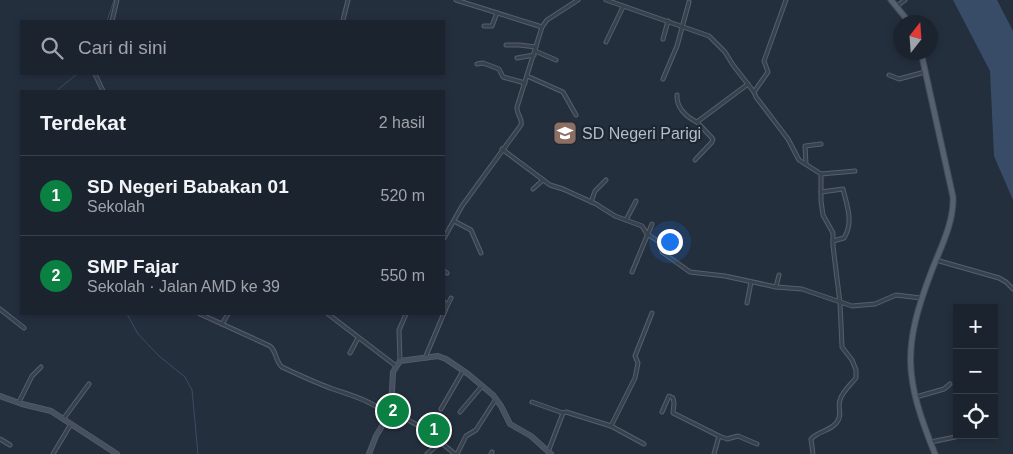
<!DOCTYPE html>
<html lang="id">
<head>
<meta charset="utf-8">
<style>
	body { margin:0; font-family:Helvetica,sans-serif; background:#282f3a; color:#f1f3f6 }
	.controls { position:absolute; right:15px; bottom:15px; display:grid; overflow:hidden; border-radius:0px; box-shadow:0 2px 8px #0003 }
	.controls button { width:45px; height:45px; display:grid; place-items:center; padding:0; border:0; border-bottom:1px solid #39404a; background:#1b232e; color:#f1f3f6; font:25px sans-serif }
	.compass { position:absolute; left:893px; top:15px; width:45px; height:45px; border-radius:50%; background:#1b232e; box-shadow:0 2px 8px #0003; rotate:17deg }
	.you { position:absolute; left:669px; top:241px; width:18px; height:18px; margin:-12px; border:4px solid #fff; border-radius:50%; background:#1a73e8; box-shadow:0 0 0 8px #1a73e833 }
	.badge { display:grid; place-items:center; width:32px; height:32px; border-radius:50%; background:#0b8043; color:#fff; font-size:16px; font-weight:700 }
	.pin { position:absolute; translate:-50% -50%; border:2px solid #fff; box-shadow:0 1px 5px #0006 }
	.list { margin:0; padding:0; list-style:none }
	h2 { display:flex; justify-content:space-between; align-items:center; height:65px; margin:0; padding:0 20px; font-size:21px }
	h2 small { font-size:16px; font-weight:400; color:#a0a4aa }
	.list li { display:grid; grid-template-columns:32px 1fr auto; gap:15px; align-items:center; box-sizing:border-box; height:80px; padding:0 20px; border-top:1px solid #39404a }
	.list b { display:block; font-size:19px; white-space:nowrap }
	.list p { margin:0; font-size:16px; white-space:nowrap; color:#a0a4aa }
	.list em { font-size:16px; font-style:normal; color:#a0a4aa }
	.icon { flex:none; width:28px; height:28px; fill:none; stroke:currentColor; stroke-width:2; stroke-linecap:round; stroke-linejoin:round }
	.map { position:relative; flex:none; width:1013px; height:454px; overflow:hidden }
	.search { position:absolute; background:#1b232e; box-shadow:0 2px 8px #0003; left:20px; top:20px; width:425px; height:55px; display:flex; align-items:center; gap:12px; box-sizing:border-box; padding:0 18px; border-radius:0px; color:#a0a4aa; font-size:19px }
	.panel { position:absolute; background:#1b232e; box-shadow:0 2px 8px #0003; left:20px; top:90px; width:425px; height:225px; border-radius:0px }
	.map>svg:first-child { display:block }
</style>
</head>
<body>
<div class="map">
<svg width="1013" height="454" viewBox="0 0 1013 454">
	<rect width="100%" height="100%" fill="#242f3e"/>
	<polygon fill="#394c67" points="953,0 997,0 1013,31 1013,200 994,156 990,71"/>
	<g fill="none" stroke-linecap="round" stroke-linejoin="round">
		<g stroke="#394c67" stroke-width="1">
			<polyline points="107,21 114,0"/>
			<polyline points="56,91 77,74"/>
			<polyline points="127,314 138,334 159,356 185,377 192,390 198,454"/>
		</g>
		<g stroke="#565f6c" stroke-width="5">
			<g id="street">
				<polyline points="456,0 542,27"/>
				<path d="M606 0 709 36 725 52 733 65 754 92 756 97 788 139 799 160 821 174V201L823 215 833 233V246L840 303 842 347 852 360 856 370V378C851 384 842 392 840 400 837 408 843 415 837 422 831 431 818 431 811 439L813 454"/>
				<polyline points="897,6 905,0"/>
				<polyline points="343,20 348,0"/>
				<polyline points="112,21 117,0"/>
				<polyline points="484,26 492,26 497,13"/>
				<polyline points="663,39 668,21"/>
				<polyline points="606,42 623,7"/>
				<polyline points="506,45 519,45 536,47"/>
				<polyline points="535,51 556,60"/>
				<polyline points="517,58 534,55"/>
				<polyline points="477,64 483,63 499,69 503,77 525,83"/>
				<polyline points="95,74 103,91"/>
				<polyline points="889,75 899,79 925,72"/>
				<polyline points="527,76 563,92 576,115"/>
				<polyline points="663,79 677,46 689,2"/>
				<polyline points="754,92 768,72 764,61 786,0"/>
				<path d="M677 95C676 107 686 117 697 122"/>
				<polyline points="502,149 550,185 563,189 596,204 615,216 642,226 647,234 661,243 662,252 690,272 725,276 776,287 802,289 852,306 875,304 896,295 921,298"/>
				<polyline points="695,160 712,142 713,139 697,122 748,84"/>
				<polyline points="806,164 805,146 821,144"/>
				<polyline points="821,174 855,171"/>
				<polyline points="533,189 543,180"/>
				<path d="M821 192 843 189C847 206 854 222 844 238L833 241"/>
				<polyline points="591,202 595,191 606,180"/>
				<polyline points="626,220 636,201"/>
				<polyline points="454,221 471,230 481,253"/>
				<path d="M444 238 462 206 521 125C523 118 516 114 517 107L542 27 547 20 578 0"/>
				<polyline points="936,260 999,278 1006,282 1013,289"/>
				<polyline points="444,271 447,273"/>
				<polyline points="632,272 652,224"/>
				<polyline points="776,287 779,275"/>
				<polyline points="747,303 751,282"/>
				<polyline points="447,306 451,298"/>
				<polyline points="0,309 24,328"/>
				<path d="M200 314 270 346C277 352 275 361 282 367 299 375 316 383 333 389 353 396 373 401 388 416"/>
				<polyline points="328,314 396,366"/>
				<polyline points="222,324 228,314"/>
				<polyline points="350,353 358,338"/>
				<polyline points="425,358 447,306 444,302"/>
				<polyline points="400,361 399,330 406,314"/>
				<polyline points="916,397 944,389 950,384"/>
				<polyline points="19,402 32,376 41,367"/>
				<polyline points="532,402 563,413"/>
				<polyline points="441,409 463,371"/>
				<polyline points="391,411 423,428 455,454"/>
				<polyline points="460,412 482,386"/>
				<polyline points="662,412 669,396 673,398 674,403 673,413 719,436 714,454"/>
				<polyline points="64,418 89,384"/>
				<polyline points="611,426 644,444"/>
				<polyline points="719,436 727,439 738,436 757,444"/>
				<polyline points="0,439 10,445"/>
				<polyline points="931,442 960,436"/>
				<polyline points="548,452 563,413 566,412 611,426 635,378 638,363 635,356 652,313"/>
				<polyline points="53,454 71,424"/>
				<polyline points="427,454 441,442"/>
				<polyline points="457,454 466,436 476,430 496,399"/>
				<polyline points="491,454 492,452"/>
			</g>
		</g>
		<g stroke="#565f6c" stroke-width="6">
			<g id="secondary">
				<polyline points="0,396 22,404 51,411 117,454"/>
				<polyline points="369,454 376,436 391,411 393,372 400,361 438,356 446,359 468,374 493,395 501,406 510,424 531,436 551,454"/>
			</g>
		</g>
		<g stroke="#414a57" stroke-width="7">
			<g id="primary">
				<polyline points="891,0 909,22"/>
				<path d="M921 52 953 197C954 222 941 247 932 270 902 348 904 377 935 454"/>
			</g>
		</g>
		<use href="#street" stroke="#38414e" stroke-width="3"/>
		<use href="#secondary" stroke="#465061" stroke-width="4.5"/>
		<use href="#primary" stroke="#56606e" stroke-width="5"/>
	</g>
	<defs>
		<g id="school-square" transform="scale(1.25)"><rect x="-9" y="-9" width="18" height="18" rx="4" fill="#8d6e63" stroke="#1d2633"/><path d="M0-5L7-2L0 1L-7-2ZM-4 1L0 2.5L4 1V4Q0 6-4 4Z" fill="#fff"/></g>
	</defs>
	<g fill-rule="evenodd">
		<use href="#school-square" x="565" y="133"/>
	</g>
	<g text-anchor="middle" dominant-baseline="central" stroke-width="4.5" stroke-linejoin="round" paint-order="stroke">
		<g font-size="16" fill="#b4bcc9" stroke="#1d2633" text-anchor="start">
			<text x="582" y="133">SD Negeri Parigi</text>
		</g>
	</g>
</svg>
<div class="controls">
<button>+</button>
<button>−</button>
<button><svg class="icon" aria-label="locate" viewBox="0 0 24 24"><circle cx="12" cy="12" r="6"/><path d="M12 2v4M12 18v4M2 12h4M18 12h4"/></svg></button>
</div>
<svg class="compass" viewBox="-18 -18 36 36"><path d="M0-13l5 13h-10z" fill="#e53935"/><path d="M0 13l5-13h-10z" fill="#a0a4aa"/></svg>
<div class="you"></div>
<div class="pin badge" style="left:434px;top:430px">1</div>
<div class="pin badge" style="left:393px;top:411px">2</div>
<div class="search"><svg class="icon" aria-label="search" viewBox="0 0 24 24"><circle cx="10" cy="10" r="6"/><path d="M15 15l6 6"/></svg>Cari di sini</div>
<section class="panel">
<h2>Terdekat<small>2 hasil</small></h2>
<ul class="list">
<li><span class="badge">1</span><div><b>SD Negeri Babakan 01</b><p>Sekolah</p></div><em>520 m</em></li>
<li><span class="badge">2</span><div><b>SMP Fajar</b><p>Sekolah · Jalan AMD ke 39</p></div><em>550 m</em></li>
</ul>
</section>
</div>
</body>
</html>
